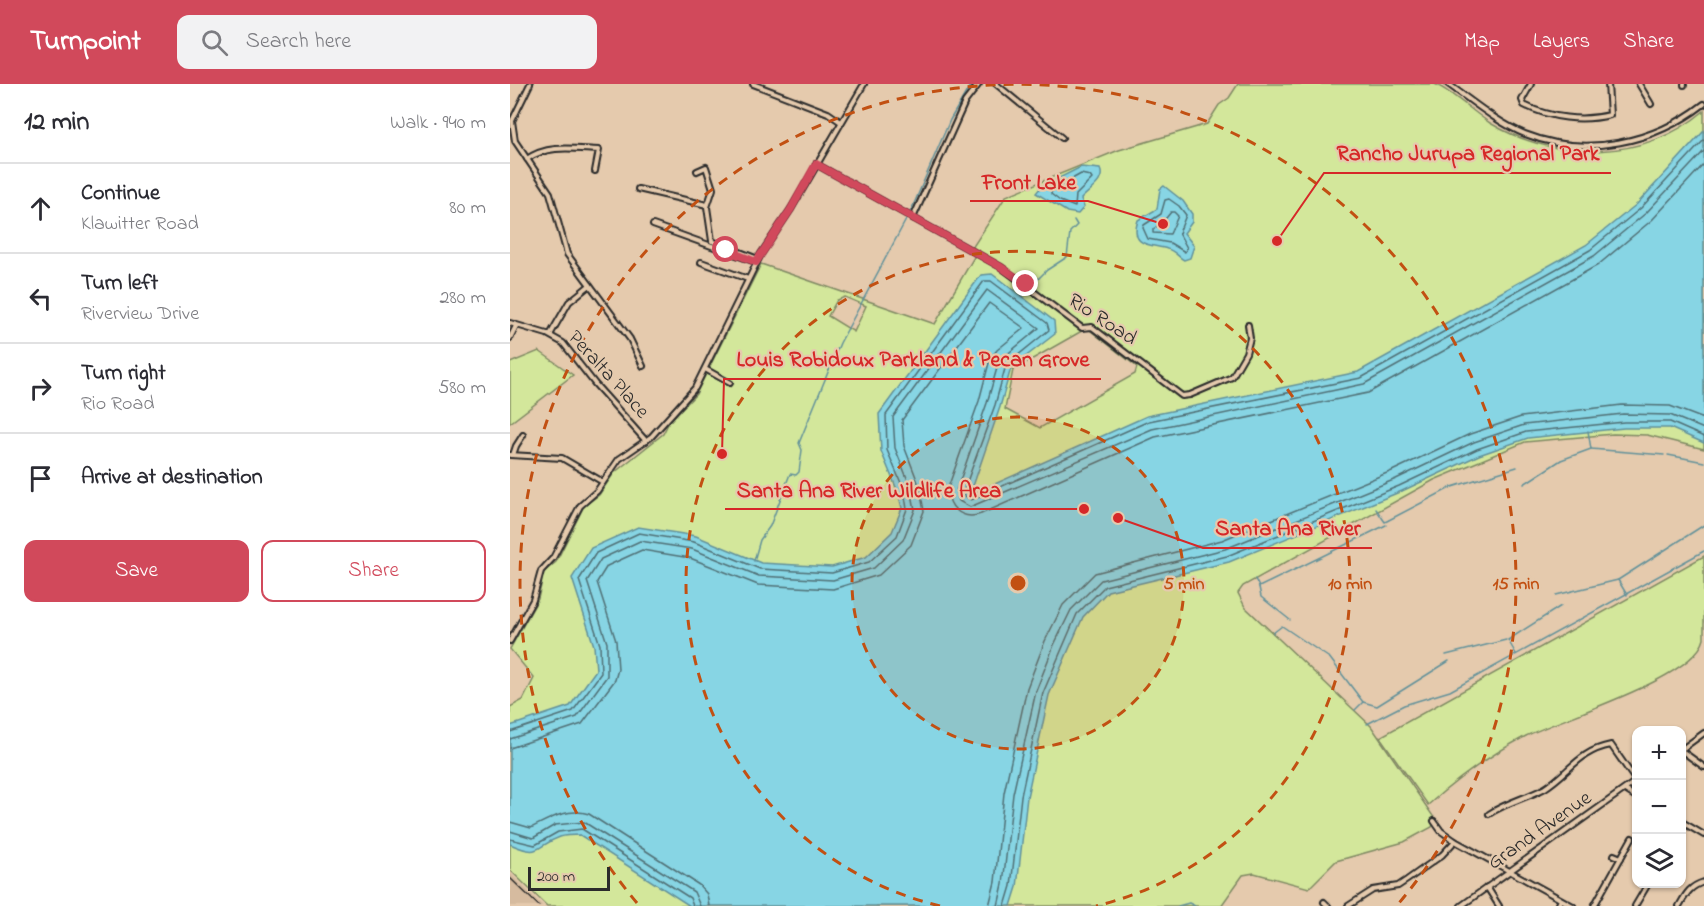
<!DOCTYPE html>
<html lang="en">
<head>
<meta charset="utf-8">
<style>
	body { margin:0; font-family:"Indie Flower",sans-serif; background:#f2f2f3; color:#2b2b33 }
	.controls { position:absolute; right:18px; bottom:18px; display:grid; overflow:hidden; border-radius:12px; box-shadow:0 2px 4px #0004 }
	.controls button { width:54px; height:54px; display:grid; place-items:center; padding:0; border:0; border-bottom:2px solid #e1e1e2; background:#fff; color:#2b2b33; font:30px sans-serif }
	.scale { position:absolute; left:18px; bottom:15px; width:82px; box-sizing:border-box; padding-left:6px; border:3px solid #2b2b2b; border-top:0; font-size:16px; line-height:21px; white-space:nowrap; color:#2b2b2b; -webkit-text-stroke:4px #e5caad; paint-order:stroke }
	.stop { position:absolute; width:18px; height:18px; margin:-14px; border:4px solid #d1495b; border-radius:50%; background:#fff }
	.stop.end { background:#d1495b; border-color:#fff; box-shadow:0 2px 6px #0008 }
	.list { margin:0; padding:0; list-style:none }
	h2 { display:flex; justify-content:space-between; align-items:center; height:78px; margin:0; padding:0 24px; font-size:26px }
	h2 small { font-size:20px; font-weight:400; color:#7c7c81 }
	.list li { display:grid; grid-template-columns:39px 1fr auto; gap:18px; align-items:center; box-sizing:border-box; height:90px; padding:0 24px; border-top:2px solid #e1e1e2 }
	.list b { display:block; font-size:22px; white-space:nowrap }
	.list p { margin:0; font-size:20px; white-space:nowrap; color:#7c7c81 }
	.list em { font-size:20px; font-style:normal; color:#7c7c81 }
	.actions { display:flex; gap:12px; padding:18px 24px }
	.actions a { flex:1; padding:14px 0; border:2px solid #d1495b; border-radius:12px; text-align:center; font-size:21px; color:#d1495b }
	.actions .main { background:#d1495b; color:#fff }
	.icon { flex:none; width:33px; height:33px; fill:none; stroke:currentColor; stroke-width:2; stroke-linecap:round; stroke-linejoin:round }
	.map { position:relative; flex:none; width:1194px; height:822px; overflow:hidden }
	header { display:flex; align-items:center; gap:36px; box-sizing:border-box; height:84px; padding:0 30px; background:#d1495b; color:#fff }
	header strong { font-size:28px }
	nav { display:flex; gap:33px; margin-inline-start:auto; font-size:21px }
	.search { width:420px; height:54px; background:#f2f2f3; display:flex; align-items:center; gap:15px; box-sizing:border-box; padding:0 21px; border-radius:12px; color:#7c7c81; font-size:22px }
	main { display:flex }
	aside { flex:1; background:#fff }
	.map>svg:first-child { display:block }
</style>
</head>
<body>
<header>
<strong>Turnpoint</strong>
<div class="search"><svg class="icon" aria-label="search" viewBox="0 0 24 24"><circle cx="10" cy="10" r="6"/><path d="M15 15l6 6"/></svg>Search here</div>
<nav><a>Map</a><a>Layers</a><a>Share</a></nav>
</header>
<main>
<aside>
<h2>12 min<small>Walk · 940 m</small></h2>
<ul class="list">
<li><svg class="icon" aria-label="ahead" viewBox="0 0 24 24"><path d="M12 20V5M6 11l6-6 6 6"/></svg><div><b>Continue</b><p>Klawitter Road</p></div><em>80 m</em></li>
<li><svg class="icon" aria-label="left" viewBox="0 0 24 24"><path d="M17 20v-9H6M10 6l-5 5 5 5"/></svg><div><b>Turn left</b><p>Riverview Drive</p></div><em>280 m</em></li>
<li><svg class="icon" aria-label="right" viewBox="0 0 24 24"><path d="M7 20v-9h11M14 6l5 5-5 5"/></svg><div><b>Turn right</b><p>Rio Road</p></div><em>580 m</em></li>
<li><svg class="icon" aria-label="arrive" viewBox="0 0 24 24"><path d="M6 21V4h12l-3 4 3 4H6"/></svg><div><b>Arrive at destination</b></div></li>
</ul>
<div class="actions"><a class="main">Save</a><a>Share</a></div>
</aside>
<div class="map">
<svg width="1194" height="822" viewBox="0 0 1194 822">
	<rect width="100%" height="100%" fill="#e5caad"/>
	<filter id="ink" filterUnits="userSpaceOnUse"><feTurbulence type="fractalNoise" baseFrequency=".0167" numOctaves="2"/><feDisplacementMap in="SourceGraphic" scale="12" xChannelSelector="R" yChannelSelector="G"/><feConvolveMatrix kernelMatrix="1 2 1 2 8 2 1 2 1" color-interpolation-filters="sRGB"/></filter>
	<g filter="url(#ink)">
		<polygon fill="#d6bb9f" points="0,789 33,822 0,822"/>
		<g fill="#d3e79b" stroke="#7f8963" stroke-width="1.5" fill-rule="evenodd">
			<path d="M728 0C775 0 822 0 869 0 886 0 908 0 924 0 936 3 967 31 980 39 1046 78 1134 78 1194 27V365L1137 351 1103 350 1015 358 924 396 733 502 728 509 735 523 861 642 925 735 922 743 894 758 826 777 799 804 744 789 733 791 711 822H37L0 786V623L13 616 24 594 0 565 28 515 34 488 46 478 74 422 89 411 104 389 153 350 159 338 186 310 251 180 425 240 467 168 462 164 496 112 609 66 697 40 709 21 719 14ZM335 213 356 222 344 248 318 232 327 216ZM577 244 627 283 625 290 530 344 495 325 503 286Z"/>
			<polygon points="29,267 63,291 0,339 0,279"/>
			<path d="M1194 472C1194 492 1194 538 1194 555 1184 595 1053 633 1016 652 980 671 948 694 918 721L870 653Z"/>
		</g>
		<g fill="#87d5e4" stroke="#62919a" stroke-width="1.5">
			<path d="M1194 47V359L1160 344H1114L1018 354 969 371 892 407 719 478 598 507 573 533 539 611 517 713 507 803 501 822H180L70 751C64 751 56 751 50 753 24 762 32 774 0 760V642L60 622 86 586 84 562 62 494 81 464 128 443 186 452 251 479 322 483 356 473 382 448 392 424 388 408 371 367 369 330 471 191 482 190 544 237 545 250 501 284 490 323 460 411 637 332 848 288 1076 161 1127 120Z"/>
			<path d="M571 83 590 85C596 97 579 106 571 115L574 123 568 130 557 128 526 109 531 103Z"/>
			<path d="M654 102 673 117 682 130V138L674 149 684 162 680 174 674 176C668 173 664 166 657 165 642 160 619 164 628 136L647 125 650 105Z"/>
		</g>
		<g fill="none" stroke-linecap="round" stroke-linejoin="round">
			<g stroke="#506f75" stroke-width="1.5">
				<polygon points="571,90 580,92 582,95 566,111 565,123 550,117 541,110 542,106"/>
				<polygon points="659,115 669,122 676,131 669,149 677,164 675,168 660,159 638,155 633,144 634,141 651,130 655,116"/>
				<polygon points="661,128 664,128 668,132 660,150 643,149 643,145 652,139"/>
				<polyline points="0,648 63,627 91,589 90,561 69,496 86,469 129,449 184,458 250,485 322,489 359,478 387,452 397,425 394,406 377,366 376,331 474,197 481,197 537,239 539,246 496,281 485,321 454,406 455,412 461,416 639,337 851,294 1080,166 1131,124 1194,56"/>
				<polyline points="0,655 67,633 97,592 97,559 77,497 91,475 130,457 182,465 249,492 323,496 364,484 393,456 405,426 401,404 385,364 383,333 477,206 529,244 489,277 477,319 447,405 449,417 460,423 642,345 854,300 1084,172 1136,129 1194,67"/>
				<path d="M0 664 72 640 105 596 108 585 106 557 87 498 97 482 132 466 180 474 248 501 323 505 369 491 401 461 414 427 409 401 394 362 392 336 479 219 514 244 487 266 480 275 469 317 439 401C435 422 451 437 471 430L645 353 858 309 1088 181 1142 136 1194 80"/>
				<path d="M0 738 21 744C39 735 58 723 79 730L189 801 197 810 199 822"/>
				<polyline points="0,747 23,754 45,741 74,738 184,808 190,822"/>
				<polyline points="0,755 25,761 48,748 72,745 180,814 183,822"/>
				<polyline points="479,822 485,798 494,709 517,604 535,557 553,521 585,489 712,456 882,387 960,350 1011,333 1112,321 1160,322 1194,335"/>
				<polyline points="488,822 493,800 503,710 526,607 544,561 561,526 591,496 715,465 886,395 964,358 1014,341 1113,330 1160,331 1194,345"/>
				<polyline points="495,822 501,802 511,712 533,609 567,530 595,502 717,472 889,402 967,365 1016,348 1114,338 1160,338 1194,353"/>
			</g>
			<g stroke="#62919a" stroke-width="1.5">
				<polyline points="400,129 440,36 461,0"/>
				<polyline points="522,201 537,186 557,173 560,148 567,141 564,136"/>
				<polyline points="511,212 517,207"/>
				<polyline points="1081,365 1154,371"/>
				<polyline points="1158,371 1194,378"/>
				<polyline points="1014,400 1051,376 1081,365 1078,347"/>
				<polyline points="866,425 875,438 942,403 1007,383"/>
				<polyline points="244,477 250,456 260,442 280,390 286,391 289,388 292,366 289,359 330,259 397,134"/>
				<polyline points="745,495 749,503 876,441"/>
				<polyline points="749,503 751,513 780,536"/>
				<polyline points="1046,511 1108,496"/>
				<polyline points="1117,511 1108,496 1194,441"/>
				<polyline points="763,549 772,542 818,573"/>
				<polyline points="1006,570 998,556 1051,522"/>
				<polyline points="936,571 996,556"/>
				<polyline points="819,573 853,618"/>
				<polyline points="845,626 853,618 867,622 939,577"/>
				<polyline points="857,640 894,621 940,607 1194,467"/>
				<polyline points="668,822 679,819 685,822"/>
			</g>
			<g stroke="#2b2b2b" stroke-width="8">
				<g id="minor">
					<polyline points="20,0 2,37 5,57 40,109 57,170 120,255 133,282"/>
					<polyline points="243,0 318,29 331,38"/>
					<polyline points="486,0 552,54"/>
					<path d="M938 0C962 17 988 39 1015 50 1076 74 1144 59 1194 20"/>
					<path d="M1021 0 1012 16 1014 21C1040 34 1072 38 1100 31L1098 0"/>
					<polyline points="1129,0 1141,20"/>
					<polyline points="1174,0 1174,1"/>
					<path d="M17 75C38 60 64 65 89 66L85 87"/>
					<polyline points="306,80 491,183 572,244 582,243 672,312 680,311 722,293 736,269 740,254 738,241"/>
					<polyline points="187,87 196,83 203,105 197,123 202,157"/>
					<polyline points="128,105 197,121"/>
					<polyline points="403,134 455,18 469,0"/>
					<polyline points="143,141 246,178"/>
					<polyline points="202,157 248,175"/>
					<polyline points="191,178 238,195"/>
					<polyline points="0,239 37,250 53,259 85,300 136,357"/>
					<polyline points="40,251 59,218 80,201"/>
					<polyline points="0,254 6,242"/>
					<polyline points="195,285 220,299"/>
					<polyline points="0,371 52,374 93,398"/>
					<polyline points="3,371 6,362 13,351"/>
					<polyline points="0,557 23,516 31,487 43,474 70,422 87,407 109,375 141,353 185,304 251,170 281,125 354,0"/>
					<polyline points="1172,665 1194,649"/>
					<polyline points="1172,667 1194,683"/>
					<polyline points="1115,706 1126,713"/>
					<path d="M979 730C997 718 1017 714 1035 704 1060 688 1069 667 1101 661L1126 697"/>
					<polyline points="924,737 931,747 945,757 1063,822"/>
					<polyline points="1172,738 1194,751"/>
					<polyline points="1104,771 1111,774"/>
					<polyline points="977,803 989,822"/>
					<polyline points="814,818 818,822"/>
					<polyline points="838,822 863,806 888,802 897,796 932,771 945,757"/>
					<polyline points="951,822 1126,697"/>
					<polyline points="1048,822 1051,816"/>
					<polyline points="1084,822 1122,754"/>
					<polyline points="1125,822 1138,800"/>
					<path d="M1169 822C1176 810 1180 802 1194 798"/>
				</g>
			</g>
			<use href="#minor" stroke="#e5caad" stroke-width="4"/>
			<polyline stroke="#2b2b2b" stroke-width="1.5" points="0,794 29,822"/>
		</g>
	</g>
	<g fill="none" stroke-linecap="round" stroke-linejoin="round" filter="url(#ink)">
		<polyline stroke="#d1495b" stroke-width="8" points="216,166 246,178 281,125 306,80 491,183 516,200"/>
	</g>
	<circle cx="508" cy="499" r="166" fill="#c25012" fill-opacity=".12"/>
	<g fill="none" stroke="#c25012" stroke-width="3" stroke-dasharray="10 8">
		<circle cx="508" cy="499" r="166"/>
		<path d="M430 822A332 332 0 1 1 586 822"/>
		<path d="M127 819A498 498 0 1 1 889 819"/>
	</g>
	<g text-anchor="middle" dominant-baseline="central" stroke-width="4.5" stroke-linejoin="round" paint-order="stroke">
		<g font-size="21" fill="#2b2b2b" stroke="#e5caad">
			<text transform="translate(592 236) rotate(33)">Rio Road</text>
			<text transform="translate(98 291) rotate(48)">Peralta Place</text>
			<text transform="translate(1030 747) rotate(-35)">Grand Avenue</text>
		</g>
	</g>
	<circle cx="508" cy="499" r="9" fill="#c25012" stroke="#e5caad" stroke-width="3"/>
	<g font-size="18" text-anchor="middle" font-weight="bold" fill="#c25012" stroke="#e5caad" stroke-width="4.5" stroke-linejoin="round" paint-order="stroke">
		<text x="674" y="505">5 min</text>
		<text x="840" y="505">10 min</text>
		<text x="1006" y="505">15 min</text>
	</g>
	<path fill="none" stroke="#d62828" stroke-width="2" d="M767 157L814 89H1101M653 140L578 117H460M212 370L214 295H591M574 425L504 425H215M608 434L693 464H862"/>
	<g fill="#d62828" stroke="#e5caad" stroke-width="2">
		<circle cx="767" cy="157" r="6"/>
		<circle cx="653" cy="140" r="6"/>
		<circle cx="212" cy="370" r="6"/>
		<circle cx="574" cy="425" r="6"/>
		<circle cx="608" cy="434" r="6"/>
	</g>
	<g font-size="22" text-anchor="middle" font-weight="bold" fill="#d62828" stroke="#e5caad" stroke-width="4.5" stroke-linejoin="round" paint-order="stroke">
		<text x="958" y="76">Rancho Jurupa Regional Park</text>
		<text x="519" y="105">Front Lake</text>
		<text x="403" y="282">Louis Robidoux Parkland &amp; Pecan Grove</text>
		<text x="359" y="413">Santa Ana River Wildlife Area</text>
		<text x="778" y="451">Santa Ana River</text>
	</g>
</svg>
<div class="controls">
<button>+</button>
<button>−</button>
<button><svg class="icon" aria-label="layers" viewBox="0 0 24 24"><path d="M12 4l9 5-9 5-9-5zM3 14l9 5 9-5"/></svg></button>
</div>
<div class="scale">200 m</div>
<div class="stop" style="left:216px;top:166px"></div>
<div class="stop end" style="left:516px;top:200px"></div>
</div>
</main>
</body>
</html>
